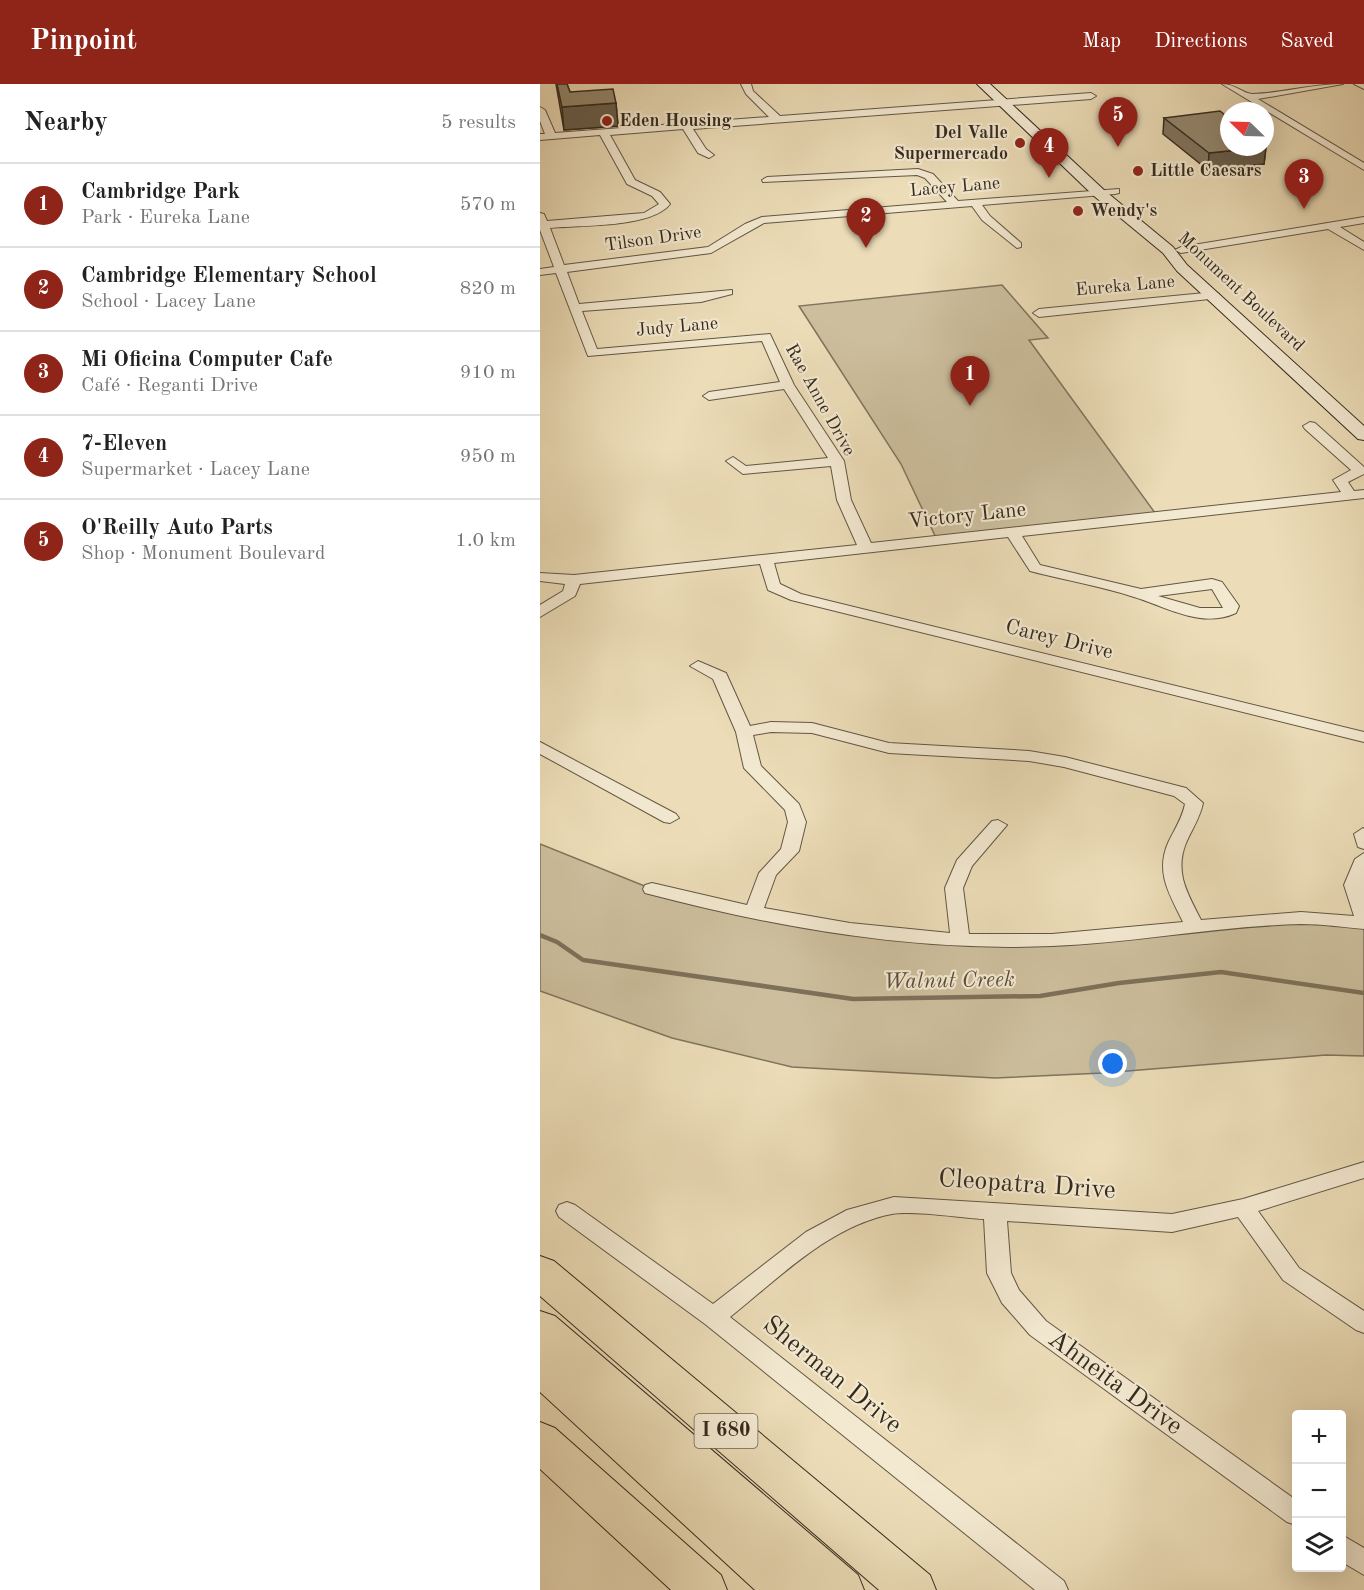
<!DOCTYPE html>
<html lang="en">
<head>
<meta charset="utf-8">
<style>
	body { margin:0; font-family:"Old Standard TT",serif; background:#f6f6f6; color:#222 }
	.controls { position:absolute; right:18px; bottom:18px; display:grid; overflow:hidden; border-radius:6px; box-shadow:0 6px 24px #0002 }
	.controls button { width:54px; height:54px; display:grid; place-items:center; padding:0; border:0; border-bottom:2px solid #e0e0e0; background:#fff; color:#222; font:30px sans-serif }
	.compass { position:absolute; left:680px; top:18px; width:54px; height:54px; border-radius:50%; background:#fff; box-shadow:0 6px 24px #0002; rotate:293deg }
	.you { position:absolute; left:573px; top:980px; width:21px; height:21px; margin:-15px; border:4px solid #fff; border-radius:50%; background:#1a73e8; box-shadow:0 0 0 9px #1a73e833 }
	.badge { display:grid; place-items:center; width:39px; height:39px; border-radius:50%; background:#8f2418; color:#fff; font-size:20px; font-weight:700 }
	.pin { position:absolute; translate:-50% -50px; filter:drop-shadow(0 2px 3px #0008) }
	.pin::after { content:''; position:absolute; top:32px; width:21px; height:18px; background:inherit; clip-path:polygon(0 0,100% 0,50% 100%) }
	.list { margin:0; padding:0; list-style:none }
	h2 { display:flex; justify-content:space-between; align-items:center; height:78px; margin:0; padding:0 24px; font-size:26px }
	h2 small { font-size:20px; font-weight:400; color:#767676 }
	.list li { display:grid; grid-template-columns:39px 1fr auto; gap:18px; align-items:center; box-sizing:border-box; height:84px; padding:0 24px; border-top:2px solid #e0e0e0 }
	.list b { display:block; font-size:22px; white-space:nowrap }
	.list p { margin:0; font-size:20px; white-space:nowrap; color:#767676 }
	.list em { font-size:20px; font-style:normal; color:#767676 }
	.icon { flex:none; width:33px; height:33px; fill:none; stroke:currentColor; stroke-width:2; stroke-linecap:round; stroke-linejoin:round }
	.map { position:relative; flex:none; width:824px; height:1506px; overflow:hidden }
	header { display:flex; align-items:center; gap:36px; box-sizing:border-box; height:84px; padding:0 30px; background:#8f2418; color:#fff }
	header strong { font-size:28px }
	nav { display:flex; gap:33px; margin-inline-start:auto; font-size:21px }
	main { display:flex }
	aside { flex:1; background:#fff }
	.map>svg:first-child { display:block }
</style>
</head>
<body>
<header>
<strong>Pinpoint</strong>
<nav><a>Map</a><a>Directions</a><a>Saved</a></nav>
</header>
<main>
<aside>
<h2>Nearby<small>5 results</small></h2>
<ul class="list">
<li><span class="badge">1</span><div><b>Cambridge Park</b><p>Park · Eureka Lane</p></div><em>570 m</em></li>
<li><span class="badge">2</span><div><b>Cambridge Elementary School</b><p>School · Lacey Lane</p></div><em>820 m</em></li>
<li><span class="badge">3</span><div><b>Mi Oficina Computer Cafe</b><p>Café · Reganti Drive</p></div><em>910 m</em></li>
<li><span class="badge">4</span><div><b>7-Eleven</b><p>Supermarket · Lacey Lane</p></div><em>950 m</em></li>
<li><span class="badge">5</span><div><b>O'Reilly Auto Parts</b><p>Shop · Monument Boulevard</p></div><em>1.0 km</em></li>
</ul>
</aside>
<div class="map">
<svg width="824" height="1506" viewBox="0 0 824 1506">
	<rect width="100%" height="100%" fill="#ecddb8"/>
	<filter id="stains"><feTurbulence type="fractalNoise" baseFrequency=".00333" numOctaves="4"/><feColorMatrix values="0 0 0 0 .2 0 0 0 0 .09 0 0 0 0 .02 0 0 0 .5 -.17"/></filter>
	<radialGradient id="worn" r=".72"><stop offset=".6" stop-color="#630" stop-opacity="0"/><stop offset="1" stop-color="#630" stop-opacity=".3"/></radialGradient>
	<g fill="#cdbf9e" stroke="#80745e" stroke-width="1.5">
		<polygon points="462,201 508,254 489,256 618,433 397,456 361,380 259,222"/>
		<polygon points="0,760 112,805 213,830 420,856 763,834 824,839 824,972 786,971 563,989 455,994 252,983 132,954 0,907"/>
	</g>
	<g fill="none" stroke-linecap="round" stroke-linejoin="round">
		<polyline stroke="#7d715a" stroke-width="4.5" points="0,851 17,858 43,876 313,915 500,912 579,899 681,888 824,909"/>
		<g stroke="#625744" stroke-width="2">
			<g id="street">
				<path d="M201 0H211L213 7 240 32 551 9 556 12 551 15 153 45 166 65 174 71 169 74 158 69 143 45 70 51 95 96 120 108 130 120C112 144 40 141 10 144L24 181 168 163 205 140 222 133 407 118 385 94 377 91 223 98 222 96 227 93 378 85 393 90 418 117 579 105V109L575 110 442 121 450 132 481 159V163L477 164 442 136 432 122 224 139 171 169 27 188 39 220 192 206V210L161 218 42 227 57 265 230 250 254 301 304 377 311 416 331 459 801 408 793 396 811 386 765 345 763 342 770 338 775 339 824 383V390L808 398 814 407 824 406V414L482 452 500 481 601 505 672 495 682 498 699 522 696 529C662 545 627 523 594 513 560 502 524 496 490 487L468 453 234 479 240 500 261 510 824 648V658L251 516 228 506 220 480 40 500 35 512 0 533V521L23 507 25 500 0 497V489L34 491 317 461 297 416 291 382 203 390 186 377 193 373 206 382 288 374 244 305 169 316 163 312 169 308 240 298 222 257 48 272 16 189 0 191V185L14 183 0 146V129L4 130 7 137 104 129 119 120 112 112 87 100 60 51 0 56V50H5L0 37V23L5 26 15 49 229 33 206 10ZM672 505 683 524H660L618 512Z"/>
				<path d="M682 0C696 0 703 10 713 10 743 9 772 0 803 0L718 15 824 79V86Z"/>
				<polygon points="814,0 824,0 824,5"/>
				<polygon points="824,133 824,139 800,143 824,158 824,166 788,145 641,169 635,166 641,163"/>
				<polygon points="675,208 679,210 679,214 499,233 493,229 499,225"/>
				<path d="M158 577 186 589 210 642 231 638 272 639 349 659 489 667 525 673 646 704 663 719C660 734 652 745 646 759 634 789 648 810 661 836L761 828 814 832 804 801 815 775 824 769V845C803 843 782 840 761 840 678 842 595 859 512 862 374 868 238 844 105 809L103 805 105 801 112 799 207 821 219 789 241 765 248 738 245 726 204 684 196 648 173 595 150 582ZM231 648 272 649 349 669 489 677 524 683 634 712 645 720C642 735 634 746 628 759 615 789 630 811 643 838L512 850H429L423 804 432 782 467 741 458 736 452 737 417 776 405 804 410 849 310 839 224 824 236 791 259 767 266 738 259 720 221 682 213 651Z"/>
				<polygon points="0,658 136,730 139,734 130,739 124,738 0,670"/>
				<polygon points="823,744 824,745 824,765 818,763 814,750"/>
				<path d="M824 1078V1094L718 1127 759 1184 824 1227V1249L816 1246 743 1196 698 1133 632 1148 467 1137 471 1189 479 1206 506 1237 756 1416V1441L747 1438 490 1251 462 1219 447 1189 444 1135C421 1134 373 1126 352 1130 289 1142 238 1195 190 1233L524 1497 528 1506H495L165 1240 19 1133 16 1127 19 1121 27 1118 35 1121 173 1220 266 1148 307 1126 354 1113 632 1130 703 1115Z"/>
				<polygon points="802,1451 824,1464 824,1491 802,1478"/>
			</g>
		</g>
		<g stroke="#342a1d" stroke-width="2">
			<polygon id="secondary" points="437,0 450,0 564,106 633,163 647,181 824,342 824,356 818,355 637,187 623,169 554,112"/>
		</g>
		<g stroke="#342a1d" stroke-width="2">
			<g id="highway">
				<polygon points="0,1172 14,1177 390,1491 396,1506 339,1506 0,1212"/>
				<polygon points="0,1227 15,1232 318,1491 324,1506 215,1506 0,1308"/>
				<polygon points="0,1338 15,1344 181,1491 187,1506 131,1506 0,1385"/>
			</g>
		</g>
		<use href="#street" fill="#f3e9d1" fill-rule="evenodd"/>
		<use href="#secondary" fill="#f3e9d1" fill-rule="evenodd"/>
		<use href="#highway" fill="#ecddb8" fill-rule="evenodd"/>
	</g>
	<g fill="#7f745f" stroke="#342a1d" stroke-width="1.5">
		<polygon points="16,0 27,0 30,8 76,19 78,42 24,46"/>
		<polygon points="624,34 726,63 724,80 668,86 623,50"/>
	</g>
	<g fill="#685e4d" stroke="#342a1d" stroke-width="1.5">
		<polygon points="76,19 78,42 24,46 22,23"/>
		<polygon points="726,63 724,80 668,86 669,69"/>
	</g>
	<g fill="#94876e" stroke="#342a1d" stroke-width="1.5">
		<polygon points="17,0 27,0 30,8 73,5 76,19 22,23"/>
		<polygon points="680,27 689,34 689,63 726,63 669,69 624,34"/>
	</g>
	<g fill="#8f2418" stroke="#f3e9d1" stroke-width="2">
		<circle cx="67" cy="37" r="6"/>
		<circle cx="480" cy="59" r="6"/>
		<circle cx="598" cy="87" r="6"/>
		<circle cx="538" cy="127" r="6"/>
	</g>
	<g text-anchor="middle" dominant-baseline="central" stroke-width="4.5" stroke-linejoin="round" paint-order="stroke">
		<g font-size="18" font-weight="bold" fill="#342a1d" stroke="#f3e9d1" text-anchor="start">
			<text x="79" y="37">Eden Housing</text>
			<text x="468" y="49" text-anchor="end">Del Valle<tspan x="468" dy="21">Supermercado</tspan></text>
			<text x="610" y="87">Little Caesars</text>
			<text x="550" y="127">Wendy's</text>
		</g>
		<g font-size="18" fill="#342a1d" stroke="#f3e9d1">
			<text transform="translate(415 103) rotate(-5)">Lacey Lane</text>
			<text transform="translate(113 155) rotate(-8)">Tilson Drive</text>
			<text transform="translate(585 202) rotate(-5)">Eureka Lane</text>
			<text transform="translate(701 208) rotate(43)">Monument Boulevard</text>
			<text transform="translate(137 243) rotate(-5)">Judy Lane</text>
			<text transform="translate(280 316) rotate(61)">Rae Anne Drive</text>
		</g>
		<rect fill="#f3e9d1" stroke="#6d6353" stroke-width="1.5" x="154.5" y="1330" width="63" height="34" rx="4.5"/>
		<g font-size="20" font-weight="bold" fill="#342a1d">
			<text x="186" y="1347">I 680</text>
		</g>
		<g font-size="21" fill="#342a1d" stroke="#f3e9d1">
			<text transform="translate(427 432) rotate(-6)">Victory Lane</text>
			<text transform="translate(519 556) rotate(14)">Carey Drive</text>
		</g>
		<g font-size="22" font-style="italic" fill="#584d3c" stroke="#f3e9d1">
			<text transform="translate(409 897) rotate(-1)">Walnut Creek</text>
		</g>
		<g font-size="26" fill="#342a1d" stroke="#f3e9d1">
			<text transform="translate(487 1101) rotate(4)">Cleopatra Drive</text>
			<text transform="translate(292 1291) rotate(39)">Sherman Drive</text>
			<text transform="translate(575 1299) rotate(36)">Ahneita Drive</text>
		</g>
	</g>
	<rect width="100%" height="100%" filter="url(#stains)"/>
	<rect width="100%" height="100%" fill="url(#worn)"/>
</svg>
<div class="controls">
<button>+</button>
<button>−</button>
<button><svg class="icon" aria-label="layers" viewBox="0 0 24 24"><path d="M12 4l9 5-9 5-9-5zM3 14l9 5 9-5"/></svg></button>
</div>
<svg class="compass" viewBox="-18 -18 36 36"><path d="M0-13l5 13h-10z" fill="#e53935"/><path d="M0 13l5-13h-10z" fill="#767676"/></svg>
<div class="you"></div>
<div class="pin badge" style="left:430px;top:322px">1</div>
<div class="pin badge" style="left:326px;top:164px">2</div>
<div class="pin badge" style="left:764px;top:125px">3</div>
<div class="pin badge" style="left:509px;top:94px">4</div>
<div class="pin badge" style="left:578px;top:63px">5</div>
</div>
</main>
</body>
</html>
